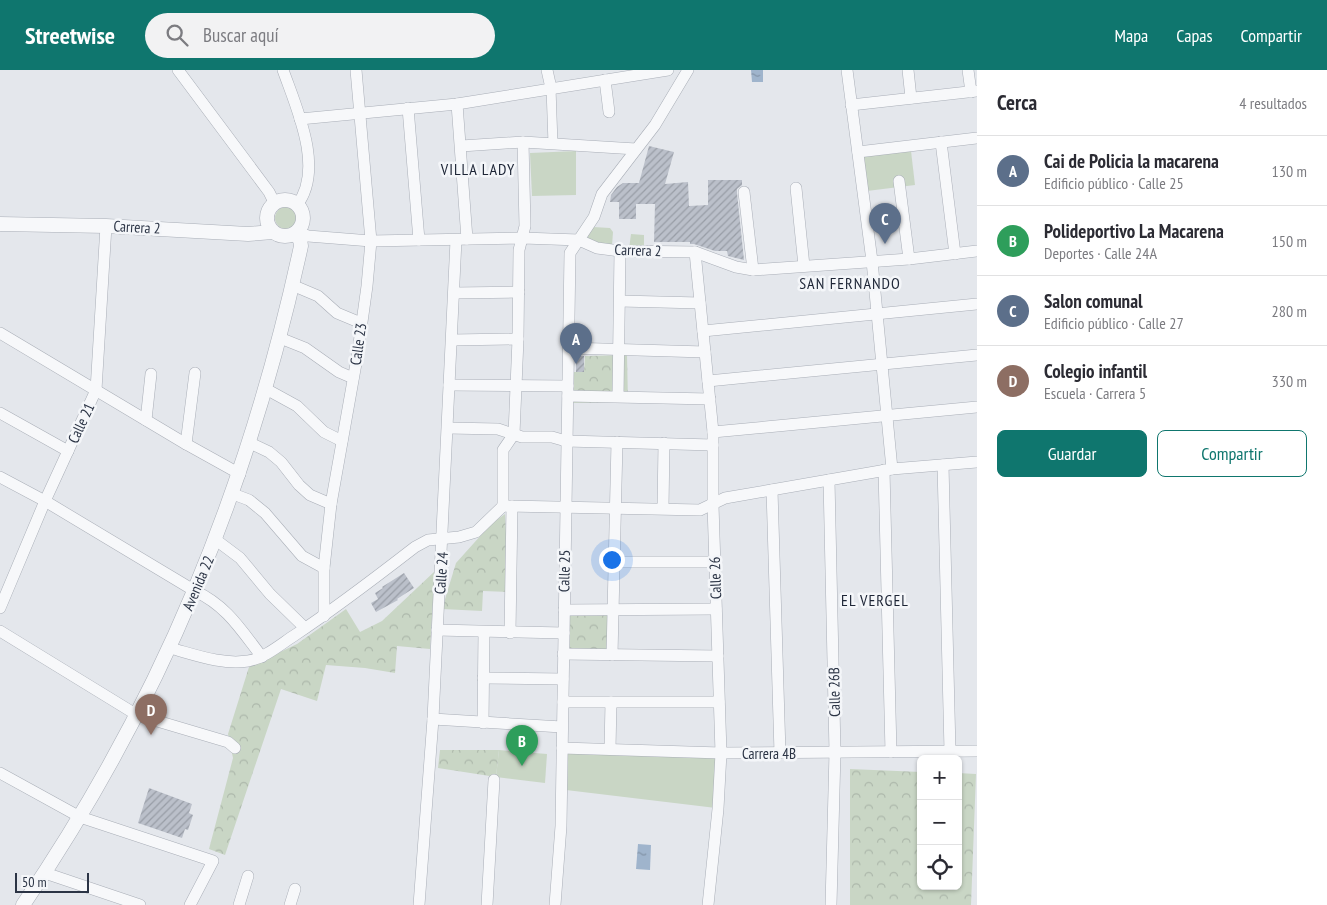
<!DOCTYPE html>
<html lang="es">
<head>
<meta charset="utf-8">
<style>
	body { margin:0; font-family:"PT Sans Narrow",sans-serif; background:#f2f2f3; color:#2b2b33 }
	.controls { position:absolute; right:15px; bottom:15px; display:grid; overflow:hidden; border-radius:8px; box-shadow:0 1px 4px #0004 }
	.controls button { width:45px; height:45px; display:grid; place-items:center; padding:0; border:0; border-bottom:1px solid #e1e1e2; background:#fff; color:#2b2b33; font:25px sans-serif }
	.scale { position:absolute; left:15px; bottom:12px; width:74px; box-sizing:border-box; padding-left:5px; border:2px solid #2b3445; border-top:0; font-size:14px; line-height:18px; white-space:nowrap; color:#2b3445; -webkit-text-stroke:4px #f4f6f9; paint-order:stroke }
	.you { position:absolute; left:611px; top:489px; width:18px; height:18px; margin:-12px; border:4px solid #fff; border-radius:50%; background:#1a73e8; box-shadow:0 0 0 8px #1a73e833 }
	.badge { display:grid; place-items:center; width:32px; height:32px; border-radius:50%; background:#0f766e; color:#fff; font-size:16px; font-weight:700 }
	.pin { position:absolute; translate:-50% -41px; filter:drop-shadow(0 1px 2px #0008) }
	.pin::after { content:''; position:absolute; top:26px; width:18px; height:15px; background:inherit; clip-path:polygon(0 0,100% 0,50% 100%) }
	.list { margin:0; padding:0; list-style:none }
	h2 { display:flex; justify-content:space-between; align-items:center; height:65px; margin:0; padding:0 20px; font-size:21px }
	h2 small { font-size:16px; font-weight:400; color:#7c7c81 }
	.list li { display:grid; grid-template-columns:32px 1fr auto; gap:15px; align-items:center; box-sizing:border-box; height:70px; padding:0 20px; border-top:1px solid #e1e1e2 }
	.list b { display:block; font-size:19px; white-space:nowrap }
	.list p { margin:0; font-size:16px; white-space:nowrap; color:#7c7c81 }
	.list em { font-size:16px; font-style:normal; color:#7c7c81 }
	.actions { display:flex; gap:10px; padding:15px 20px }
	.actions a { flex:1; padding:11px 0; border:1px solid #0f766e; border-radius:8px; text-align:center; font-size:18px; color:#0f766e }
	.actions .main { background:#0f766e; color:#fff }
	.icon { flex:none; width:28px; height:28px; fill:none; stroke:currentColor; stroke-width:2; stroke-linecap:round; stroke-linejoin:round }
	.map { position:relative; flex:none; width:977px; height:835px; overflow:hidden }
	header { display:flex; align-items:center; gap:30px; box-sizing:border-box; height:70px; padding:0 25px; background:#0f766e; color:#fff }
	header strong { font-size:24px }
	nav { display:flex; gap:28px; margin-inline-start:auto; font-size:18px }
	.search { width:350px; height:45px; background:#f2f2f3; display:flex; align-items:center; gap:12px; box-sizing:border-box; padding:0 18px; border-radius:28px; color:#7c7c81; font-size:19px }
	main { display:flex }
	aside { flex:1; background:#fff }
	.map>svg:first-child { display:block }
</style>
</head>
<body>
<header>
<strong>Streetwise</strong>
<div class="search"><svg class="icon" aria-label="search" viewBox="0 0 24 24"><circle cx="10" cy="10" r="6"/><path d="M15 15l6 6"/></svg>Buscar aquí</div>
<nav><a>Mapa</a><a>Capas</a><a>Compartir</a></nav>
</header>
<main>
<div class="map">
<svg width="977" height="835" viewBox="0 0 977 835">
	<defs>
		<pattern id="forest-crowns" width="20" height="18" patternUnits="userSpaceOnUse" patternTransform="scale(1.25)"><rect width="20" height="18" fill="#c9d6c5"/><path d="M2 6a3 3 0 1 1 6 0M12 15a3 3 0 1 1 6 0" fill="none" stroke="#adb8ab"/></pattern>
		<pattern id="water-ripples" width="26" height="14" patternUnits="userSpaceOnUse" patternTransform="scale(1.25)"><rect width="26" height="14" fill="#9fb4cc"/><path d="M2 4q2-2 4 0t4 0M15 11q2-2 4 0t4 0" fill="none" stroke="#8293a7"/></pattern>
		<pattern id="building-hatch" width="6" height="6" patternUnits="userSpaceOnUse" patternTransform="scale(1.25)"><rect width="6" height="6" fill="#bbc0ca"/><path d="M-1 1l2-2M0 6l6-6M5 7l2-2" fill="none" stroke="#989da6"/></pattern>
	</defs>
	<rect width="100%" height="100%" fill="#e4e7ec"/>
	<g fill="#c9d6c5">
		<polygon points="576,81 576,125 532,126 530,83"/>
		<polygon points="911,81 915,115 867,121 863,86"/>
		<circle cx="286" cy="148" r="11"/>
		<polygon points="593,157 610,158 613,162 612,176 598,175 585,168"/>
		<polygon points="631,164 644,165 644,179 629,179"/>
		<polygon points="499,680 547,684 545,713 496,707"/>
		<polygon points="565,680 721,684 716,738 566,720"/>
	</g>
	<g fill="url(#forest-crowns)">
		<polygon points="627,285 628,332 569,333 569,302 584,302 585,286"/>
		<polygon points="505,444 509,522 483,521 482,541 442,539 456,493 491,454"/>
		<polygon points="435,501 430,579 397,576 395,603 365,598 326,595 317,631 281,619 225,785 209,779 233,688 228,664 249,597 297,574 346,539 360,562 382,551"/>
		<polygon points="565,543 611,544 610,584 564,583"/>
		<polygon points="440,680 499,680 496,707 438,698"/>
		<polygon points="850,699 921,702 921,816 958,816 958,703 976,704 971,835 850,835"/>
	</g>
	<g fill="url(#water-ripples)">
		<polygon points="751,0 763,0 763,12 752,12"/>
		<polygon points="638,774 651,775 650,800 636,799"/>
	</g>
	<g fill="url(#building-hatch)">
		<polygon points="649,76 674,82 665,114 688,112 689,136 708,135 708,110 742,110 742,115 737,119 737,123 744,190 728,186 727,181 715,181 694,174 690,174 690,172 654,172 655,134 636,134 636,149 619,149 619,132 610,132 611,125 617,117 623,113 639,113"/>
		<rect x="576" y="286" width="8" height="16"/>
		<polygon points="404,503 414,518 397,529 398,530 376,542 371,533 378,529 375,523 383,518 382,517"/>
		<polygon points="149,718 192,734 189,743 193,745 188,760 185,759 182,768 138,753"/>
	</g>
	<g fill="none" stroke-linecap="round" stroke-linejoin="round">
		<g stroke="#a9aeb7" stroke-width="10">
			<polyline id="pedestrian" points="551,18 553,74"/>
		</g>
		<g stroke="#a9aeb7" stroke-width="12">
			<g id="minor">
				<polyline points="178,0 269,122 275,134"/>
				<path d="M283 0C296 37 325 99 297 135"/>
				<polyline points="547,0 551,18"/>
				<polyline points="847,0 872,191 892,399"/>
				<polyline points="908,0 911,28"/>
				<polyline points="968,0 971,22"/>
				<polyline points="605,10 609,42"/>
				<polyline points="457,34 467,169"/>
				<polyline points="851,35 977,21"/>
				<polyline points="408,38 419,170"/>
				<polyline points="300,49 457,34 668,0"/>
				<polyline points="941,72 955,184"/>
				<polyline points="461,76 523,72 636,79"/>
				<polyline points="858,82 977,68"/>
				<polyline points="899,111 909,189"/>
				<polyline points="796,118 804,196"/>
				<polyline points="744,122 753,200"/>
				<polyline points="297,162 308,166 371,171 523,168 579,170 597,178 620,181 695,182 736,197 753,200 909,189 977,181"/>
				<polyline points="695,182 713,362 713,435 721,683 718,739 708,835"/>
				<polyline points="292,215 318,226 337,243 361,253"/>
				<polyline points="454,223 519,222"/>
				<polyline points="620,231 700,233"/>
				<polyline points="703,261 977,234"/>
				<polyline points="0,263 186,374 240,404"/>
				<polyline points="280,268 305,278 339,302 353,308"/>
				<polyline points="452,270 518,269"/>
				<polyline points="569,278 705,282"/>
				<polyline points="708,311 977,285"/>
				<polyline points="449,315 568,316"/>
				<polyline points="266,319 297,336 324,362 342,371"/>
				<polyline points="568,326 710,329"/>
				<polyline points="618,326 620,181"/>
				<polyline points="0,343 68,381"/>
				<polyline points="146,350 151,304"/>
				<polyline points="448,358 498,359 522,367 552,367 566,371 713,375"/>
				<polyline points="713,362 977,337"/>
				<polyline points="250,373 269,382 281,392 299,415 310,425 331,434"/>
				<polyline points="186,374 195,303"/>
				<polyline points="943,395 950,681"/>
				<polyline points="884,400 891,682"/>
				<path d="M0 407 45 431 195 521C227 536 241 560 262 587"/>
				<polyline points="829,410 835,682 831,835"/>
				<polyline points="772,420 780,683"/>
				<polyline points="233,424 249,430 265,443 302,486 324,498"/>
				<polyline points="503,436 700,440 725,428 892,399 977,392"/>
				<polyline points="503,436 503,380 514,364 518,269 519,180 525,156 523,72"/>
				<polyline points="663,438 664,373"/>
				<polyline points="216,470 240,488 270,524 305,558"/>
				<polyline points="615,492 715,492"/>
				<polyline points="0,538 45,431 96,320 106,156"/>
				<polyline points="564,540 716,539"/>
				<polyline points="324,546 324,498 331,434 357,288 367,216 371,171 356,0"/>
				<polyline points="437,560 564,563"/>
				<polyline points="0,561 137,645 228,672 235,678"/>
				<polyline points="510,563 512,436"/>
				<path d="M170 578C196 585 222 595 248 591 265 588 281 574 295 565 336 538 375 508 415 477L428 470 459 467 476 462 503 436"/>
				<polyline points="563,584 718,586"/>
				<polyline points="612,585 617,372"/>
				<polyline points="483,608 563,609"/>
				<polyline points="563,632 719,632"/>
				<polyline points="433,649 562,657"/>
				<polyline points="483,653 484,562"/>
				<polyline points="562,678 721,683 977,681"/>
				<polyline points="610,679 611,632"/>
				<polyline points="0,703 80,747 213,791 190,835"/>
				<polyline points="45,803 140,835"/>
				<polyline points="239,835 248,806"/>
				<polyline points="290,835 295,819"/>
				<polyline points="419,835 433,649 456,170"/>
				<polyline points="487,835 494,710"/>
				<polyline points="555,835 561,756 570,183 594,147 602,124 655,55 688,0"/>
			</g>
		</g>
		<g stroke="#a9aeb7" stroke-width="15">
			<g id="tertiary">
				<circle cx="285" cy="148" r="18"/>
				<polyline points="0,154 106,156 248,164 273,162"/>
				<path d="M23 835C162 631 249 417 301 176L300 169 294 164"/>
			</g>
		</g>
		<use href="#pedestrian" stroke="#f7f8fa" stroke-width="9"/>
		<use href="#minor" stroke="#f7f8fa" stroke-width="11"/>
		<use href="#tertiary" stroke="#f7f8fa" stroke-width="14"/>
	</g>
	<g text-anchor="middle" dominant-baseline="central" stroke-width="5" stroke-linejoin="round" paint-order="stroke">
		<g font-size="15" fill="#2b3445" stroke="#f4f6f9">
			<text transform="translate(137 157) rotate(3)">Carrera 2</text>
			<text transform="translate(638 180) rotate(2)">Carrera 2</text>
			<text transform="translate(358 274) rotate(-82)">Calle 23</text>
			<text transform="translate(81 353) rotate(-65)">Calle 21</text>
			<text transform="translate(564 501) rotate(-89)">Calle 25</text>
			<text transform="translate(441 503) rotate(-86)">Calle 24</text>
			<text transform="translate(715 508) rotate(-92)">Calle 26</text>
			<text transform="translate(198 513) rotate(-67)">Avenida 22</text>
			<text transform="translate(834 622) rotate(-91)">Calle 26B</text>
			<text x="769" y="683">Carrera 4B</text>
		</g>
		<g font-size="16" letter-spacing="1" fill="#1d2536" stroke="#f4f6f9">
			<text x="478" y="99">VILLA LADY</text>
			<text x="850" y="213">SAN FERNANDO</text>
			<text x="875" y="530">EL VERGEL</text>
		</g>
	</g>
</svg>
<div class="controls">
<button>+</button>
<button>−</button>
<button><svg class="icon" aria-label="locate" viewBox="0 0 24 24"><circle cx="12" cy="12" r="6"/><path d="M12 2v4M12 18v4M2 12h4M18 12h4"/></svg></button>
</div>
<div class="scale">50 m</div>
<div class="you"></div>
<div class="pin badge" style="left:576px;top:294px;background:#5c6f8a">A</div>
<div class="pin badge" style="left:522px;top:696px;background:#2e9e5b">B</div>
<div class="pin badge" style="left:885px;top:174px;background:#5c6f8a">C</div>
<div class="pin badge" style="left:151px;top:665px;background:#8d6e63">D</div>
</div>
<aside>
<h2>Cerca<small>4 resultados</small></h2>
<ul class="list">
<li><span class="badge" style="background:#5c6f8a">A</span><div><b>Cai de Policia la macarena</b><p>Edificio público · Calle 25</p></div><em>130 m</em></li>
<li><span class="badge" style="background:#2e9e5b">B</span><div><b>Polideportivo La Macarena</b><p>Deportes · Calle 24A</p></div><em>150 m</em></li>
<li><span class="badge" style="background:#5c6f8a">C</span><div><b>Salon comunal</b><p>Edificio público · Calle 27</p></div><em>280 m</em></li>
<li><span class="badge" style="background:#8d6e63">D</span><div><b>Colegio infantil</b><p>Escuela · Carrera 5</p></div><em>330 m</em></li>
</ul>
<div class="actions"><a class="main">Guardar</a><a>Compartir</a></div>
</aside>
</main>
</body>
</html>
